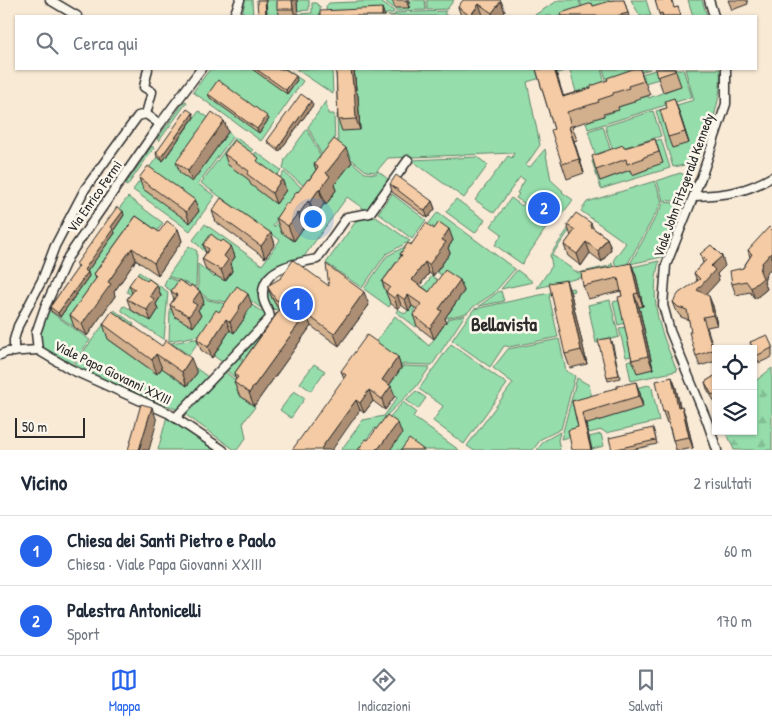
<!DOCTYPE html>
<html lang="it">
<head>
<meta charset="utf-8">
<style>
	body { margin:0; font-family:"Patrick Hand",sans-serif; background:#f2f2f3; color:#1f2937 }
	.controls { position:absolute; right:15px; bottom:15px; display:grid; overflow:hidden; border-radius:0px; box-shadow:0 1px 4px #0004 }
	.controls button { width:45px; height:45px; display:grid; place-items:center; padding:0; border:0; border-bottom:1px solid #e0e1e3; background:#fff; color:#1f2937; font:25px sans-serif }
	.scale { position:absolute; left:15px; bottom:12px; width:70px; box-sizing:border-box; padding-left:5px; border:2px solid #2b2b2b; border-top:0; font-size:14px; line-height:18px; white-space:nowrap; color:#2b2b2b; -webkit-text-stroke:4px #fbf7ec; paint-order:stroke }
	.you { position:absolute; left:312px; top:218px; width:18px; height:18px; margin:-12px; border:4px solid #fff; border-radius:50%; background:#1a73e8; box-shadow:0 0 0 8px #1a73e833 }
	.badge { display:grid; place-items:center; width:32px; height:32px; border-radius:50%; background:#2563eb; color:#fff; font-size:16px; font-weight:700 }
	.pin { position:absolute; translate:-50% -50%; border:2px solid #fff; box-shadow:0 1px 5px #0006 }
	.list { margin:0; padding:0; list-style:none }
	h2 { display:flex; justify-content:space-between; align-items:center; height:65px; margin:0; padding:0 20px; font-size:21px }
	h2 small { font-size:16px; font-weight:400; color:#747a83 }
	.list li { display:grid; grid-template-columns:32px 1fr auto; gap:15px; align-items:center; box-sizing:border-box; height:70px; padding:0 20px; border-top:1px solid #e0e1e3 }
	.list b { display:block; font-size:19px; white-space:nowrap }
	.list p { margin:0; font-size:16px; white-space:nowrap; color:#747a83 }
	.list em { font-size:16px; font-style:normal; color:#747a83 }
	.icon { flex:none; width:28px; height:28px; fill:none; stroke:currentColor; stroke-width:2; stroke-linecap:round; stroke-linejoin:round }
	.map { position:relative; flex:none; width:772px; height:450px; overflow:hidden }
	.search { position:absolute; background:#fff; box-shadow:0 1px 4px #0004; left:15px; right:15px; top:15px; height:55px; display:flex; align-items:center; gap:12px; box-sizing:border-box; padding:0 18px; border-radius:0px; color:#747a83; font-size:19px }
	.sheet { height:205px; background:#fff }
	nav { display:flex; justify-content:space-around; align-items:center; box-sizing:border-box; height:70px; border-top:1px solid #e0e1e3; background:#fff; font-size:14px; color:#747a83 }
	nav a { display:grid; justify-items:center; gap:2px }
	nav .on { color:#2563eb }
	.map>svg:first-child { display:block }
</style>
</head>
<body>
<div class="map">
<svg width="772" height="450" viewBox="0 0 772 450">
	<defs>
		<pattern id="forest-firs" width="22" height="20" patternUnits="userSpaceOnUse" patternTransform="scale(1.25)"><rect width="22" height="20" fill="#95ddab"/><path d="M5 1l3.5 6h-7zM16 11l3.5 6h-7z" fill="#81be93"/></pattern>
	</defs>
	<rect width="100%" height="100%" fill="#f9ead6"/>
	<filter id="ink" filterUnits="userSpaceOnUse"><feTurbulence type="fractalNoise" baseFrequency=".02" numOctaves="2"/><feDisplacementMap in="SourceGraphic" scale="10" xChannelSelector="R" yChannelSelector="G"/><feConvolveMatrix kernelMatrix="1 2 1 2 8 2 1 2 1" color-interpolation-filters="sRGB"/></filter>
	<g filter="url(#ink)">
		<g fill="#95ddab" stroke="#60846b">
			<polygon points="245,0 252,0 253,16 242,16"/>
			<polygon points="266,0 282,0 282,16 267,16"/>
			<polygon points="297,0 309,0 309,10 297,11"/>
			<polygon points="386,0 395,0 409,8 409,0 425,0 426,10 397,11 386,2"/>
			<polygon points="427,0 454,0 447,9 427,10"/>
			<polygon points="559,0 579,0 582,12 568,16 533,16"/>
			<polygon points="580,0 614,0 615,2 584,11"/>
			<polygon points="631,0 646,0 651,16 640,16"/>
			<polygon points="688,0 702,0 707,16 693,16"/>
			<polygon points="379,1 394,11 393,13 386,14 386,16 327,16 326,6 329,3"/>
			<polygon points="312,3 316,3 320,7 320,16 298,16 298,14 312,13"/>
			<polygon points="446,11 444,14 448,16 388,16 395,15 395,13"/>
			<polygon points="210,69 286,69 303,81 261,141 193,92"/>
			<polygon points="296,69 332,69 333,94"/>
			<polygon points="354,69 571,69 527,82 540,145 526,165 530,167 545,149 551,180 563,191 562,192 573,200 563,213 558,210 522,264 495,245 502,234 491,226 511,198 522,206 524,203 516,198 519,194 517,193 525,180 520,177 494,213 475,200 508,156 512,158 514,153 388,158 376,172 366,171 340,150 338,145 337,114 342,114 357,96"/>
			<polygon points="578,69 601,69 605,83 576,92 570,71"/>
			<polygon points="603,69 650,69 607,82"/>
			<polygon points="659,69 659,79 645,83 644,81 631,77"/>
			<polygon points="663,69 683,69 692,97 588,129 586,122 618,110 618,107 634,102 634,100 648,96 649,98 680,86 676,72"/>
			<path d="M685 69H720C723 102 708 133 697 163L673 167 656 111 694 100Z"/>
			<polygon points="185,101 187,102 159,141 157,139"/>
			<polygon points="326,101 328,114 334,114 335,145 324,160 308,127"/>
			<polygon points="199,111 216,123 180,173 192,182 228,132 233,136 198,184 215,196 190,231 133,190 157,157 163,161"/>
			<polygon points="653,111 661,136 613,151 605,126"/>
			<polygon points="603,126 611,152 596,157 588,131"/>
			<polygon points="307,129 323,161 304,186 283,169 285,159"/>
			<path d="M235 137 253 150 248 158 276 183 284 172 302 188 273 225 274 227 284 214 293 241 303 228 304 229 314 216H315L332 188 352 162 365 173 376 174 378 171 389 180 367 211 347 197 303 258C276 263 245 280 265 311L236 290 227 302 209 299 198 291V264L214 277 216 275 208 255 193 240 205 224 262 265 280 240 201 183Z"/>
			<polygon points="661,139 670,168 601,189 592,161 611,155 600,181 630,170 632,175 648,169 645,144"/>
			<polygon points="152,146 154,148 127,186 125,185"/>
			<polygon points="256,152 281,170 273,181 251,160"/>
			<polygon points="477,157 488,165 464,198 411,160"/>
			<polygon points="680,173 691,177 682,202 663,200 657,181"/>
			<polygon points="655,181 662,202 627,265 616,268 614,259 626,243 581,211 587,202"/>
			<polygon points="392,194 426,220 412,239 378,213"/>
			<polygon points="128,197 163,223 153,237 102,289 74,327 60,317 89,276 86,273 115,233 113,231 118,210"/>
			<polygon points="456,199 485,220 475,233 446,212"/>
			<polygon points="664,202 681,204 662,257 630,264"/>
			<polygon points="438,212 515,269 494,293 473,307 467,313 442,319 449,313 464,291 437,272 449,254 446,251 453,240 432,226 405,264 394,298 389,307 364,289 387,256 414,242"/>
			<polygon points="376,217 410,241 386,254 362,288 326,263 357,220"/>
			<polygon points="575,219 577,220 552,255 578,273 609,266 612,263 613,270 537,288 552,266 550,255"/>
			<polygon points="189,246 197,251 196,287 168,276"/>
			<path d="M659 261C649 306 660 329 677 371L631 381 627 361 634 359 637 372 653 369 639 307 643 306 618 270Z"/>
			<polygon points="517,270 533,282 501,289"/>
			<polygon points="139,272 168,292 164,340 122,311 122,307 125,306 140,316 142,314 133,296 127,292 128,287"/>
			<polygon points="432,276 444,285 435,297 423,288"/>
			<polygon points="167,277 183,284 176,294 164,286"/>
			<path d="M268 284 272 299 279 310 272 309C266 300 266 295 268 284Z"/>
			<polygon points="187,286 208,300 226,304 203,335 169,341 170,308 176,312 174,316 183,322"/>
			<polygon points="573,288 574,291 549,296 558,337 509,347 507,346 504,346 490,367 452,340 474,309"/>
			<polygon points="501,291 504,301 479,306 498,292"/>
			<polygon points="625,299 626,323 618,325 613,302"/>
			<polygon points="416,300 415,308 413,312 420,316 425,315 416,327 396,312 398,309 405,314"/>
			<polygon points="610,300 619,337 596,343 588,305"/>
			<polygon points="252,305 265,314 266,317 222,362 214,356 230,330 234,333"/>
			<path d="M48 310 90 340 71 366C64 361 49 355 43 349 35 340 44 320 48 310Z"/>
			<polygon points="114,310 134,324 127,332 108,339 157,374 162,368 187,386 196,372 164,345 208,377 178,410 73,366"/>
			<polygon points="465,315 432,365 403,364 401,367 372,347 395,316 429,346 448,319"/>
			<polygon points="627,327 633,356 626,357 619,328"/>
			<polygon points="261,332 272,340 253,366 239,356"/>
			<polygon points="201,338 189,355 171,343"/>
			<polygon points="559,339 566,371 575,376 561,429 541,439 533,450 473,450 467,446 513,383 493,368 508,349"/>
			<polygon points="451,344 507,384 464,444 433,421 443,406 419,389"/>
			<polygon points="238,357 252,367 241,383 226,370"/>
			<polygon points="314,364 325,371 311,391 300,383"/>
			<polygon points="403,366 430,367 416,387 386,416 377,429 375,428 359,450 341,450 363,420 384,416 397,398 386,390"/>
			<polygon points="224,371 240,384 239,395 255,407 243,423 246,438 237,450 235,450 186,415 185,412"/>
			<polygon points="577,378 589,385 594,407 580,426 642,407 640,394 626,390 649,385 652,388 659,421 606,433 602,430 561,439"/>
			<polygon points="294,391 305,398 291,418 280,410"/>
			<polygon points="416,391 426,398 418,409 406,400"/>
			<polygon points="403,402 416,412 413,417 459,450 389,450 402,434 385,422"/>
			<polygon points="167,416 217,450 158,450"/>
			<polygon points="560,432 558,440 560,450 537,450 544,441"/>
			<polygon points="601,434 604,446 592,449 589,437"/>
		</g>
		<polygon fill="url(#forest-firs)" stroke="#60846b" points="772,368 772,450 734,450 726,431 753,431 753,383"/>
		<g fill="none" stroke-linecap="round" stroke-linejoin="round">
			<g stroke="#2b2b2b" stroke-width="11">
				<g id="minor">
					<polyline points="50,0 77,16"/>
					<polyline points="709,0 714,16"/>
					<polyline points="234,16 240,0"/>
					<polyline points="148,69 144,87 152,92 146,114 160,124"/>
					<path d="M694 196C725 195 744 193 772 177"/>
					<polyline points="38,350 36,333 45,307 68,257 160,124 201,69"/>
					<polyline points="38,350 70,369 168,413 223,450"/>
					<polyline points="14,352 14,340 18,326 42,280 55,246 85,189 138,116 146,114"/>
					<polyline points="0,355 7,352 38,350"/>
					<path d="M176 417 270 318C270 310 263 304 263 296 261 267 297 263 317 259L347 217 370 213 408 160"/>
					<polyline points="717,450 707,421 670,331 663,305 666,265 702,175 726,104 726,69"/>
				</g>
			</g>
			<use href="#minor" stroke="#fbf7ec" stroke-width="8"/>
		</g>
		<g fill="#d2af8d" stroke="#2b2b2b">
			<polygon points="297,0 298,16 280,16 277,9"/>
			<polygon points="392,0 409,0 409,8 395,8"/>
			<polygon points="624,0 629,16 560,16 593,6"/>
			<polygon points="655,0 675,8 678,7 681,16 660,16"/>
			<polygon points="728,0 747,0 748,4 732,10"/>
			<polygon points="501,1 505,12 501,16 485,16 483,15 482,16 461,16 458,7"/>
			<polygon points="252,69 285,69 297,80 287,94"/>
			<polygon points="336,69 354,69 356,90 358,96 360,130 342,131 338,120"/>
			<polygon points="536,69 555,69 563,96 591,88 608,80 640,69 650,95 634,100 634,102 618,107 619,110 603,114 604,116 572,126 577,140 574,141 584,173 567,179 562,164 554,129"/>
			<polygon points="655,69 675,69 681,86 663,92"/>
			<polygon points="208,94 269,119 259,133 210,98"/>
			<polygon points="313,105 279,152 269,144 267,141"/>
			<polygon points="678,109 689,143 672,148 668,137"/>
			<polygon points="193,113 194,117 163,161 157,157 156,153"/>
			<polygon points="224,121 228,132 192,182 180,173 176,162"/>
			<polygon points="655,139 663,163 648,168 648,169 632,175 630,170 600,181 596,170 624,148"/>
			<polygon points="224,154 262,165 282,179 286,190 276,204 251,185 248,179 228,165"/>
			<polygon points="352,162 334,185 336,190 326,205 324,204 315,217 314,216 304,229 303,228 294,241 281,232 276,218 309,180 316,170 314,164"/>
			<polygon points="139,178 199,211 190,223 143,189"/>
			<polygon points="390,184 432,201 435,209 428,218 392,192"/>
			<polygon points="212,211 271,233 275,244 265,258 216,222"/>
			<polygon points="124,215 114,230 115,233 87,271 89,276 60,317 51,311 50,307 78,268 76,264"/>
			<polygon points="136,216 159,232 178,229 182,241 158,275 136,260 114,292 115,296 87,336 74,327 70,315 96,279 94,274"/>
			<polygon points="591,223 593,228 607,238 611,249 602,262 590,253 581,266 568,256 564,245 571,236 567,225"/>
			<polygon points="434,229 453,240 448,248 450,253 433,276 429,273 420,285 429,292 460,280 464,291 445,318 446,322 434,339 417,326 413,315 417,309 412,306 409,311 401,305 398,309 390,303 382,282 401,256 400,254 411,245"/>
			<polygon points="772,230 772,267 766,274 764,282 767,289 755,299 750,292 736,295 732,284 750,257 748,250"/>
			<polygon points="221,242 231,246 235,257 230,264 232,271 225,281 206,270 202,259 206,253 203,245"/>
			<polygon points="700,254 725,266 717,274 719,280 706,294 713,306 717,325 707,327 716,356 716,361 700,366 696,356 689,320 681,317 677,312 673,302 697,281 694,273 703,263"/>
			<polygon points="631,263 636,276 643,306 639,307 653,369 637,373 632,360 621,291 588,299 583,286"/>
			<polygon points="147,281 157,285 161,296 156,304 158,310 151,321 131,310 127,299 132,293 129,285"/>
			<polygon points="267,286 329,286 369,305 339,346 311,326 254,406 239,395 234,382 236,380 234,374 279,310 272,298"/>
			<polygon points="171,291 204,302 198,310 201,316 193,327 174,316 170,305 174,299"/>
			<polygon points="571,294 587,364 570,368 565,354"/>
			<polygon points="252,305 244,317 244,319 234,333 230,330 212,358 201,350 197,339 219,312"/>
			<polygon points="103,324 197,373 187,386 162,368 157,374 108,339"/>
			<polygon points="612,341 620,378 608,381 607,377"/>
			<polygon points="750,342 772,346 772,357 759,363"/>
			<polygon points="398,357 401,368 389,385 395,396 385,410 373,401 364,413 360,410 344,378 341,371"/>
			<polygon points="716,375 716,402 715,402 707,389 705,382"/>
			<polygon points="672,377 676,388 680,406 686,417 693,448 683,450 676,450 673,440 668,422 667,423 663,412"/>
			<polygon points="640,393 643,407 578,427 572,401"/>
			<polygon points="654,431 657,444 631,450 612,450"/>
		</g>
		<g fill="#ab8e73" stroke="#2b2b2b">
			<polygon points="265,0 266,0 267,16 266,16"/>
			<polygon points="292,0 297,0 298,16 295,16 293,9"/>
			<polygon points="406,0 409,0 409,8"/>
			<polygon points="501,1 505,12 501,16 493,16 492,13"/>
			<polygon points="479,4 483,15 482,16 471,16"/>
			<polygon points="382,8 385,16 382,16"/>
			<polygon points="351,69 354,69 356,90 358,96 360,130 356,119"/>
			<polygon points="554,69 555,69 568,111 563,97"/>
			<polygon points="296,76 297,80 287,94 286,90"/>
			<polygon points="674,98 678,109 689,143 685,132"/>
			<polygon points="311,101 313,105 279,152 278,148"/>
			<polygon points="193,113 194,117 163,161 161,157"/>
			<polygon points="267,116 269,119 259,133 257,129"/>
			<polygon points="224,121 228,132 192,182 188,171"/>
			<polygon points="569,127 574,141 584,173 579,159"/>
			<polygon points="346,148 352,162 334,185 336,190 326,205 320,190 326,173"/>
			<polygon points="282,179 286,190 276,204 272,193"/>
			<polygon points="319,189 324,204 315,217 310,202"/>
			<polygon points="195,200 199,211 190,223 186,212"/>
			<polygon points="308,201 314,216 304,229 299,214"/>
			<polygon points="432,201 435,209 428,218 425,211"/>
			<polygon points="123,211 124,215 114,230 115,233 86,273 84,270 111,227"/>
			<polygon points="298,213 303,228 294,241 288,226"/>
			<polygon points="178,229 182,241 158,275 154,263"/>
			<polygon points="449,229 453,240 448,248 450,253 433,276 429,265 442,240"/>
			<polygon points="271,233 275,244 265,258 261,246"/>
			<polygon points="607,238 611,249 602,262 598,251"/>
			<polygon points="586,242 590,253 581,266 577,254"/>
			<polygon points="231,246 235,257 230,264 232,271 225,281 221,270 224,256"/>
			<polygon points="132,248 136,260 114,292 115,296 87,336 82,324 108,282"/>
			<polygon points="772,252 772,267 766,274 764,282 767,289 755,299 751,288 760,271 762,263"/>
			<polygon points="722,256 725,266 717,274 719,280 701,300 697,290 711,266"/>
			<polygon points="425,262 429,273 416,291 412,280"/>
			<polygon points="631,263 636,276 643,306 638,293"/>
			<polygon points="88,272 89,276 60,317 58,313"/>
			<polygon points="460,280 464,291 445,318 446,322 434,339 430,328 439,309"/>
			<polygon points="566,280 571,294 587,364 581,350"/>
			<polygon points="157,285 161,296 156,304 158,310 151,321 147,310 150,296"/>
			<polygon points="200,291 204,302 198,310 201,316 193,327 189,316 192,302"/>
			<polygon points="364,292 369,305 339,346 334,334"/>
			<polygon points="248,294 252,305 244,317 244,319 234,333 230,322 239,307"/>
			<polygon points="397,294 401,305 398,309 394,298"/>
			<polygon points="634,294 639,307 653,369 648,356"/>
			<polygon points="408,295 412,306 409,311 405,300"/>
			<polygon points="709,296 713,306 717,325 713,315"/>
			<polygon points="306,314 311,326 254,406 249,393"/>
			<polygon points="226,319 230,330 212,358 208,347"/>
			<polygon points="156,354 162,368 157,374 152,360"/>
			<polygon points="398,357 401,368 386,390 382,380"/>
			<polygon points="191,358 197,373 187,386 182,372"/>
			<polygon points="672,377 676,388 682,418 678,407"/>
			<polygon points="636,382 640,393 643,407 639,396"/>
			<polygon points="391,386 395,396 385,410 382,399"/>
			<polygon points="369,390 373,401 364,413 360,403"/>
			<polygon points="356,400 360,410 332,450 320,450"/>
			<polygon points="682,406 686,417 693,448 689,437"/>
			<polygon points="152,407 157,421 149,450 139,450"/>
			<polygon points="582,413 586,424 592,450 591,450"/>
			<polygon points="398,423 402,434 390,450 378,450 378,449"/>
		</g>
		<g fill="#f4cba4" stroke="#2b2b2b">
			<polygon points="257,0 265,0 266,16 258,16"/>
			<polygon points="277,0 292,0 293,9 277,9"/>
			<polygon points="463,0 500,0 501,1 492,13 479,4 470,16 458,7"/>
			<polygon points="614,0 624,0 628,13 616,16 560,16 562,15 561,13 592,3 593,6"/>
			<polygon points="655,0 672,0 674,8 678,7 681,16 663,16 662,13 659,14"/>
			<polygon points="382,8 382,16 320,16 320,11"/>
			<polygon points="256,69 285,69 296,76 286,90"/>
			<polygon points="336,69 351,69 353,85 354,85 356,119 338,120"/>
			<polygon points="536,69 554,69 563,97 591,88 591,86 608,80 607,78 633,69 640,69 644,81 628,86 629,88 613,93 613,95 598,100 599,102 567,112 571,126 569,127 579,159 562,164 551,130 554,129"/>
			<polygon points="655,69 675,69 675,71 657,77"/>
			<polygon points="218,80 267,116 257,129 208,94"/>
			<polygon points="301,94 311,101 278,148 267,141"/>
			<polygon points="674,98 685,132 668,137 660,110 667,108 665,101"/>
			<polygon points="187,109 193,113 161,157 156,153"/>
			<polygon points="212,112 224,121 188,171 176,162"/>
			<polygon points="334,139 346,148 326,173 330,176 320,190 319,189 310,202 308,201 299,214 298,213 288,226 276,218 286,203 288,204 297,191 298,192 308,179 309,180 318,167 314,164"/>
			<polygon points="655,139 659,152 644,157 644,158 627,164 626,159 596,170 592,156 623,145 624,148"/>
			<polygon points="234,140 259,158 257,161 282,179 272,193 247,174 249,171 224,154"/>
			<polygon points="148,166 195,200 186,212 139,178"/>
			<polygon points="396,175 432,201 425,211 390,184"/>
			<polygon points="221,198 271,233 261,246 212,211"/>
			<polygon points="117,207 123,211 111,227 113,229 84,270 88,272 58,313 50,307 79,266 76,264"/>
			<polygon points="576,213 591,223 590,226 607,238 598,251 586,242 577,254 564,245 575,230 567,225"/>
			<polygon points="136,216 159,232 167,221 178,229 154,263 132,248 108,282 111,284 82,324 70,315 97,277 94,274"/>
			<polygon points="439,222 449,229 442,240 446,242 429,265 425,262 412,280 429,292 445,270 460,280 439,309 442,311 430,328 413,315 421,304 408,295 405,300 397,294 394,298 386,292 390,287 382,282 402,255 400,254 408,243 411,245 426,223 434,229"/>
			<polygon points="769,227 772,230 772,252 762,263 760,271 763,278 751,288 746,281 732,284 730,271 743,268 752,254 748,250"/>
			<polygon points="211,234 221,242 223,240 231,246 224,256 228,260 221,270 202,259 209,249 203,245"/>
			<polygon points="711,245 722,256 711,266 715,270 697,290 709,296 713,315 703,317 713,350 696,356 689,332 691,332 687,310 678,307 673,302 679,293 700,279 694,273 706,260 700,254"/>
			<polygon points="293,260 329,286 326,264 364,292 334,334 306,314 249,393 234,382 238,377 234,374 286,301 276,300 267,286 281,278"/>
			<polygon points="631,263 638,293 634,294 648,356 632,360 618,297 622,296 618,278 583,286 581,273"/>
			<polygon points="137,274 147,281 149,279 157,285 150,296 154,299 147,310 127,299 135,289 129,285"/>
			<polygon points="179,280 190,287 191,285 200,291 192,302 197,305 189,316 170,305 177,295 171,291"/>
			<polygon points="566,280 581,350 565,354 549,283"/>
			<polygon points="237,286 248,294 239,307 240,308 230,322 226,319 208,347 197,339 216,310 219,312"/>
			<polygon points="112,311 162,346 166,340 191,358 182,372 156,354 152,360 103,324"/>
			<polygon points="367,335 398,357 382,380 391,386 382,399 369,390 360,403 356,400 320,450 292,450 346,375 341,371"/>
			<polygon points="767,335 772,346 772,348 756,356 750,342"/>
			<polygon points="610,338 619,375 607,377 598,340"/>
			<polygon points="716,375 716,393 712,395 705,382"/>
			<polygon points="672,377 678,407 682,406 689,437 673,440 666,411 663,412 656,381"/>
			<polygon points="636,382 639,396 582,413 591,450 572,450 568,430 578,427 572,401 604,392 604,391 617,388 617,386"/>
			<polygon points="141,404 152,407 139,450 128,450"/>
			<polygon points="387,415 398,423 378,449 377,448 375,450 358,450 366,439 368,440"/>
			<polygon points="653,428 656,440 612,450 609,438"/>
			<polygon points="409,439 424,450 401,450"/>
		</g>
	</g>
	<g text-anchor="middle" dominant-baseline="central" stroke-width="5" stroke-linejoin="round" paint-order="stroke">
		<g font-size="14" fill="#2b2b2b" stroke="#fbf7ec">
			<text transform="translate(683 185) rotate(-70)">Viale John Fitzgerald Kennedy</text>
			<text transform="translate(94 196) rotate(-55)">Via Enrico Fermi</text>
			<text transform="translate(113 372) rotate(26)">Viale Papa Giovanni XXIII</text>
		</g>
		<g font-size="19" font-weight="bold" fill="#2b2b2b" stroke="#fbf7ec">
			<text x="504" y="324">Bellavista</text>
		</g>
	</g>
</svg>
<div class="controls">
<button><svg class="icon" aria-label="locate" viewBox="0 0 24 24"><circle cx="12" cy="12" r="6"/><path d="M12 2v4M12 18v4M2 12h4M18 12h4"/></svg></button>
<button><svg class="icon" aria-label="layers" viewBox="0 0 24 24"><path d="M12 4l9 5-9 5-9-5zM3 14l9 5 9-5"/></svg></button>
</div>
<div class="scale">50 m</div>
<div class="you"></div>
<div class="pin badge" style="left:297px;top:304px">1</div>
<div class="pin badge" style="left:544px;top:208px">2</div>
<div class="search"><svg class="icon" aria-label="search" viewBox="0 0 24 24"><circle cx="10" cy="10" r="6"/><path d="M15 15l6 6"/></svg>Cerca qui</div>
</div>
<section class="sheet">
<h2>Vicino<small>2 risultati</small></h2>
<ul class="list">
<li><span class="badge">1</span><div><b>Chiesa dei Santi Pietro e Paolo</b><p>Chiesa · Viale Papa Giovanni XXIII</p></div><em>60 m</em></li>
<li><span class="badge">2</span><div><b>Palestra Antonicelli</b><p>Sport</p></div><em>170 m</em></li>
</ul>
</section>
<nav>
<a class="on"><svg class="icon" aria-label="map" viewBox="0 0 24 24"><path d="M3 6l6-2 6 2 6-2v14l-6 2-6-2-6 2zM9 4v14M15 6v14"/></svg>Mappa</a>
<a><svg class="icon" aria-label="directions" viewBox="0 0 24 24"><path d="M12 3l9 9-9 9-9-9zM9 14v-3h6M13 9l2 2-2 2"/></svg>Indicazioni</a>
<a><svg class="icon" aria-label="saved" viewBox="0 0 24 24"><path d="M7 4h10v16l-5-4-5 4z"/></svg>Salvati</a>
</nav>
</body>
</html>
